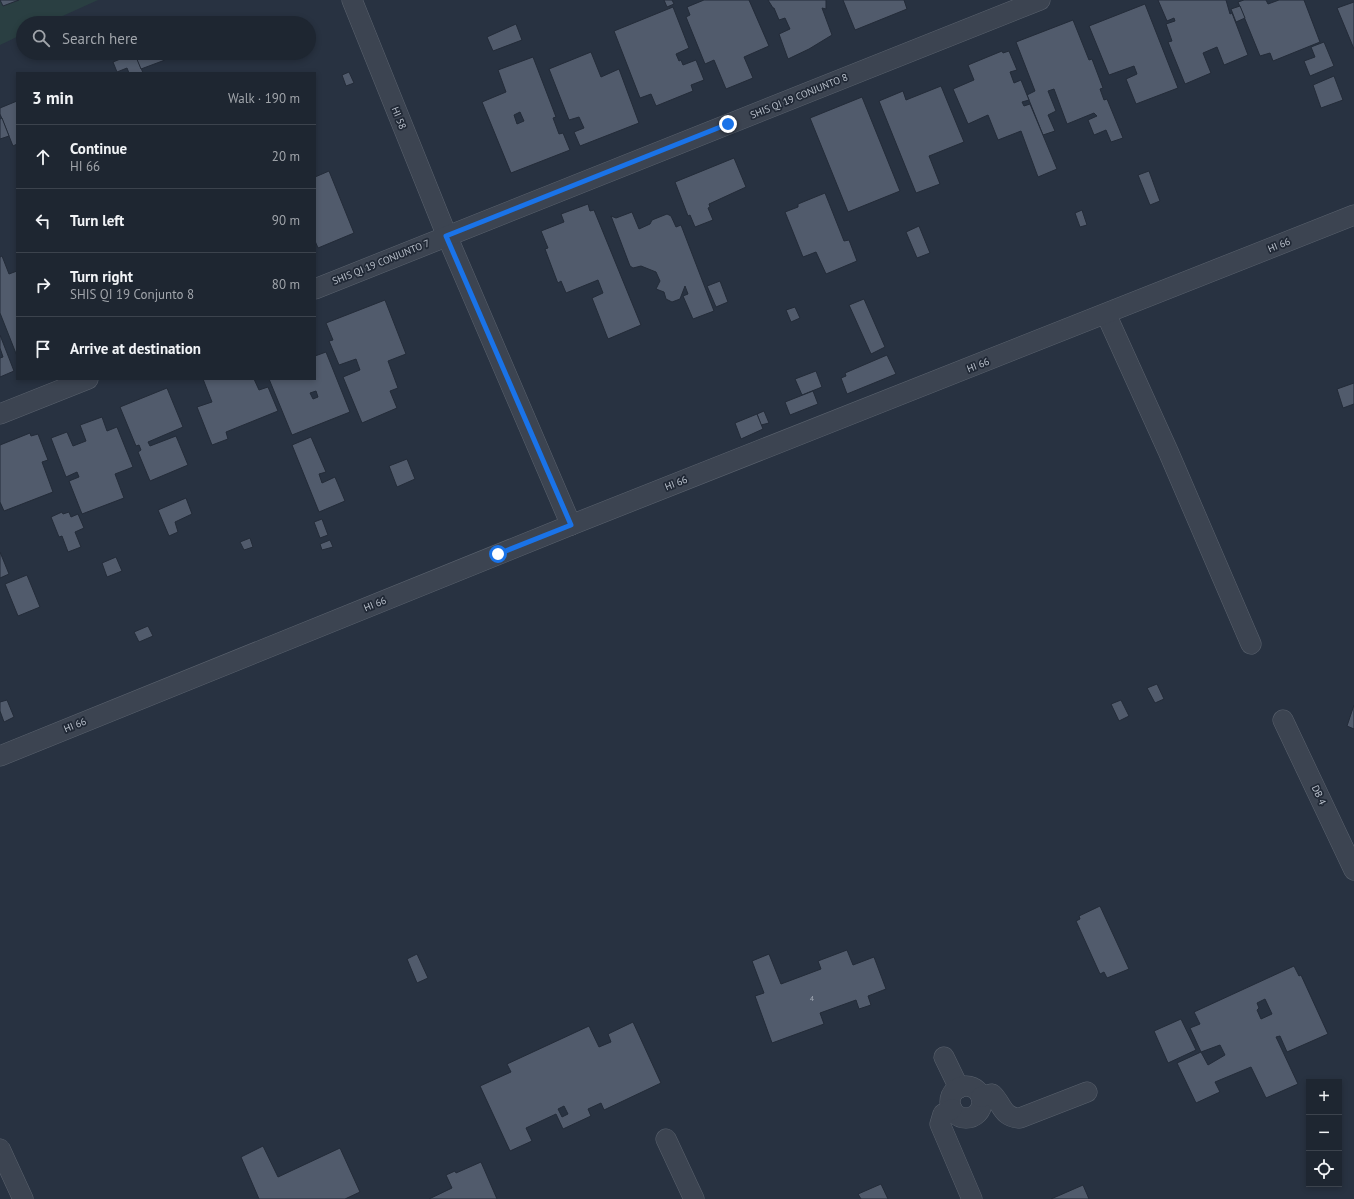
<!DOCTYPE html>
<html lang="en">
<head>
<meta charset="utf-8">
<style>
	body { margin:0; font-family:"PT Sans",sans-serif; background:#2b323d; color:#f1f3f6 }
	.controls { position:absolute; right:12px; bottom:12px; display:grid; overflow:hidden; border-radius:0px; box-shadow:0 2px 6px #0003 }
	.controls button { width:36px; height:36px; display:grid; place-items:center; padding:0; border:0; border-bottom:1px solid #3c434d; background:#1e2631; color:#f1f3f6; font:20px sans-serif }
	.stop { position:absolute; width:12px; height:12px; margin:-9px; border:3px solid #1a73e8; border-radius:50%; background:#fff }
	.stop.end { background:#1a73e8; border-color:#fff; box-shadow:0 1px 4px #0008 }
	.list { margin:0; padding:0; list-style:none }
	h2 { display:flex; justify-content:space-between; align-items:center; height:52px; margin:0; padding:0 16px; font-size:17px }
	h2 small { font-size:13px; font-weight:400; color:#a1a5ab }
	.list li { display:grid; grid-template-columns:26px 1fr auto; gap:12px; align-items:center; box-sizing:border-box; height:64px; padding:0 16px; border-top:1px solid #3c434d }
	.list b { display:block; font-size:15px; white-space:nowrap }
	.list p { margin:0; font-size:13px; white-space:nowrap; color:#a1a5ab }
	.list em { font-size:13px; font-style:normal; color:#a1a5ab }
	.icon { flex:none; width:22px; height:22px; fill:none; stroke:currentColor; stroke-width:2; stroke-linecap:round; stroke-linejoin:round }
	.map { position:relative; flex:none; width:1354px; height:1199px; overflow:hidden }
	.search { position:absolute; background:#1e2631; box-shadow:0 2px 6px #0003; left:16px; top:16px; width:300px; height:44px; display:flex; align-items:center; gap:10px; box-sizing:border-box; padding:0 14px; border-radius:22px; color:#a1a5ab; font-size:15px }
	.panel { position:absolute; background:#1e2631; box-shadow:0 2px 6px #0003; left:16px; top:72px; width:300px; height:308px; border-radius:0px }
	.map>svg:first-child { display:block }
</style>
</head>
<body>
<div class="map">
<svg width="1354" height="1199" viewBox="0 0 1354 1199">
	<rect width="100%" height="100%" fill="#283241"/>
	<polygon fill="#2a3f42" points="0,0 98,0 47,23 23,23 23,34 0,45"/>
	<g fill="#515b6c" stroke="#232b38" fill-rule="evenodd">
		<polygon points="0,0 19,0 3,6"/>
		<polygon points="664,0 672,0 674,4 667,7"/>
		<polygon points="704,0 749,0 769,46 744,57 753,78 726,89 714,60 705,64 686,17 690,15 687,7"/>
		<polygon points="768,0 826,0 826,9 822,8 832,35 809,49 788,59 779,34 790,29 785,18 779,20 774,8 773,8"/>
		<polygon points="843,0 904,0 907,9 855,30"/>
		<polygon points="1158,0 1226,0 1230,14 1232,13 1248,55 1224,65 1217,47 1203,53 1211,73 1185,84 1168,42 1172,41 1166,24 1175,21 1174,18 1167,21"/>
		<polygon points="1244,0 1266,0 1268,4 1279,0 1304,0 1320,42 1273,61 1270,53 1260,56 1238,2"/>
		<polygon points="1354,2 1354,49 1337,8"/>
		<polygon points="1145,4 1178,88 1136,104 1126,79 1137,74 1134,66 1109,75 1089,26"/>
		<polygon points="1240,6 1245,18 1236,22 1231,9"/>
		<polygon points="673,7 689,48 676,54 679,61 681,60 683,65 696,60 704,80 691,85 693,91 656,106 651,94 640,98 614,31"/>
		<polygon points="1073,20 1089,60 1092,59 1103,88 1100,89 1104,100 1107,99 1123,138 1111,142 1106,130 1094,135 1088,120 1097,116 1094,113 1067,124 1054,89 1048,91 1056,111 1048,115 1055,131 1043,135 1027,95 1035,91 1016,42"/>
		<polygon points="516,24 522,40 493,51 487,37"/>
		<polygon points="1324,42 1334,66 1310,76 1304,61 1315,57 1311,47"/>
		<polygon points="1002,51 1003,53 1009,51 1017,70 1010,72 1014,83 1021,80 1029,100 1022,102 1024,106 1030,104 1057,169 1038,177 1021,131 998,140 988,115 968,124 953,89 974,80 968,65"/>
		<polygon points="591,52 601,77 619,69 639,123 580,146 574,132 584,128 579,117 569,120 549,69"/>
		<polygon points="135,53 143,73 129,73 127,68 117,72 113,62"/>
		<polygon points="147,53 163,53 165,60 141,69 136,57"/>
		<path d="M533 57 556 117 553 118 559 134 563 133 570 150 511 173 482 102 506 92 498 70ZM520 112 524 121 517 124 514 115Z"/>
		<polygon points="349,72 354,83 346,86 342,75"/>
		<polygon points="1334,76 1343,100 1321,108 1313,85"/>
		<polygon points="941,86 964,142 929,156 940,184 916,193 879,101 903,91 906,100"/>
		<polygon points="862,97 900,191 848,212 810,118"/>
		<polygon points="17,101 17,144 13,146 0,114 0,108"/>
		<polygon points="2,118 9,136 0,139 0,119"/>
		<polygon points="734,158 746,187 709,204 710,207 708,208 713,220 695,227 690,215 688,216 675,182"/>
		<polygon points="329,171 354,233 318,248 315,241 315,177"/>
		<polygon points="1149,171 1160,201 1150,205 1138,175"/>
		<polygon points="825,193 844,241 849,240 857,261 826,274 816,252 803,257 785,212 798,207 798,204"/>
		<polygon points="588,204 590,211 594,210 641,325 608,339 592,298 603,293 598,280 566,293 561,281 558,283 557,281 545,249 548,248 541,231 564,222 561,214"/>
		<polygon points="1082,210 1087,225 1080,227 1075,213"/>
		<polygon points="632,212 639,229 650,224 652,220 667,214 671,216 676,227 681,225 714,311 693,319 683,296 688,294 685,286 680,299 672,302 666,299 664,292 656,289 660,281 656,272 641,266 633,268 630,266 611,216 616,218"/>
		<polygon points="919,226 930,253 917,258 906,232"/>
		<polygon points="2,256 9,274 17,271 17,356 0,313 0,257"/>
		<polygon points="720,281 728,302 716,307 707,286"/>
		<polygon points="864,299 885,347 871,354 849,305"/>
		<polygon points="385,300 406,354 388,361 398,388 390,391 397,408 362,423 343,377 360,370 356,359 339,365 329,341 333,340 326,323"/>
		<polygon points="795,307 800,318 791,322 786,310"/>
		<polygon points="0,335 14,371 0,377 0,358 3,357 0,348"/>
		<path d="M326 352 350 412 292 435 269 379H315V356ZM316 391 318 397 313 399 310 393Z"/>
		<polygon points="887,355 896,374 847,394 841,378 846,376 845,373"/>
		<polygon points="816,371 822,387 802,395 795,379"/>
		<polygon points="203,379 254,379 259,390 268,387 278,411 226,432 228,439 212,445 197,407 212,402"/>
		<polygon points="1354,383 1354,404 1343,408 1337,389"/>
		<polygon points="167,388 183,427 148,442 150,446 176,436 188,465 150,481 138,452 141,450 139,445 136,446 120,407"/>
		<polygon points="813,391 818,404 790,415 785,402"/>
		<polygon points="764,411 769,423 761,425 757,414"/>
		<polygon points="757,414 763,429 741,439 735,423"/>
		<polygon points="102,417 107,431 117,427 133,467 115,474 124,498 82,514 69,481 79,477 77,472 66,477 51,438 67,432 73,446 86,441 80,425"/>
		<polygon points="30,433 31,436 38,434 48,460 42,462 53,492 4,511 0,502 0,445"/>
		<polygon points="311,437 326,472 319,474 322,483 335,477 345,501 319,512 292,445"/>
		<polygon points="407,459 415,479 397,487 389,466"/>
		<polygon points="186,498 192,514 175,522 178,532 169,536 158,510"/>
		<polygon points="62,512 63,514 69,512 71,517 78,514 84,528 75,532 81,547 68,552 62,536 59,537 51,517"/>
		<polygon points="322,519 328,535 320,538 314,522"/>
		<polygon points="250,538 253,547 244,550 240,542"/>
		<polygon points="330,540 333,547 322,550 320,544"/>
		<polygon points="0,552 9,574 0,578"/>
		<polygon points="116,557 122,571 107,577 102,563"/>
		<polygon points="27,575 40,607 18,616 5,584"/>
		<polygon points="148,626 153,636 139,642 134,632"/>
		<polygon points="1157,684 1164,699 1155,703 1147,688"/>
		<polygon points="7,700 14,717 4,722 0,711 0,702"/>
		<polygon points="1121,700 1129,716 1119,721 1111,704"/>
		<polygon points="1354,705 1354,729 1347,726"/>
		<polygon points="1100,906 1129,969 1107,978 1104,972 1100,974 1076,921 1080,919 1079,916"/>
		<polygon points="847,950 853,965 874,957 886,989 868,996 871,1005 859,1009 856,1000 820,1013 824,1024 772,1043 755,996 764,993 752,961 769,954 781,984 821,969 818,961"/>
		<polygon points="417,954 428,978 417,983 407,959"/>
		<path d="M1294 966 1299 976 1301 975 1328 1034 1287 1052 1280 1036 1276 1037 1298 1084 1266 1098 1251 1067 1215 1082 1220 1092 1196 1103 1177 1063 1201 1052 1190 1028 1200 1024 1194 1012ZM1265 999 1272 1014 1261 1019 1257 1010 1259 1008 1257 1003ZM1220 1045 1225 1055 1208 1065 1201 1052Z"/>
		<polygon points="1181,1019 1196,1050 1168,1063 1154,1031"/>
		<path d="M633 1022 661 1083 604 1110 601 1103 588 1109 591 1116 563 1129 556 1114 526 1128 532 1141 510 1151 480 1086 511 1072 507 1064 589 1026 599 1047 611 1042 608 1034ZM564 1106 568 1114 562 1117 558 1109Z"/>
		<polygon points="263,1146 278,1177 340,1148 360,1192 345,1199 259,1199 241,1157"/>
		<polygon points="481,1162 497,1199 429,1199 452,1188 446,1175 455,1171 456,1173"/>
		<polygon points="881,1184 888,1199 861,1199 858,1194"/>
		<polygon points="1083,1185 1089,1199 1051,1199"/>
	</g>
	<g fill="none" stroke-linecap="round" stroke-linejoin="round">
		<g stroke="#5a626e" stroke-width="21">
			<g id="minor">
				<polyline points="352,0 447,236 571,525"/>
				<polyline points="315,289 1040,0"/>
				<polyline points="1106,314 1168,451 1251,644"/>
				<polyline points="0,414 88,379"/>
				<polyline points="1283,720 1354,870"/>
				<polyline points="0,756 571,525 1354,215"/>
				<polyline points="944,1057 959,1088"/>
				<circle cx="966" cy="1102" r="16"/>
				<path d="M981 1097 992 1094C1002 1103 1002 1118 1020 1118L1087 1092"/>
				<polyline points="952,1109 943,1114 940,1124 972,1199"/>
				<polyline points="666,1139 694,1199"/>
				<polyline points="0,1149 23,1199"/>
			</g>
		</g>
		<use href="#minor" stroke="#3c4451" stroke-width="20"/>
	</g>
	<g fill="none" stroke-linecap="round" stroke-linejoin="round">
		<polyline stroke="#1a73e8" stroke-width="5" points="498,554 571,525 446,236 728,124"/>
	</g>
	<g text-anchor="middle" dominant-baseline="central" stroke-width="3.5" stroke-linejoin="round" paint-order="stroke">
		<g font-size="8" fill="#9fa7b3">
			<text x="812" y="998">4</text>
		</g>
		<g font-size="10" fill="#b9c0cb" stroke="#212936">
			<text transform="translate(799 96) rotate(-22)">SHIS QI 19 CONJUNTO 8</text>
			<text transform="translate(399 118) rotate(68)">HI 58</text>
			<text transform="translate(1279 245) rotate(-22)">HI 66</text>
			<text transform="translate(381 262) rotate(-22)">SHIS QI 19 CONJUNTO 7</text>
			<text transform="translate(978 365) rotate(-21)">HI 66</text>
			<text transform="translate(676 483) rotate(-21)">HI 66</text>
			<text transform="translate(375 604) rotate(-22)">HI 66</text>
			<text transform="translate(75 725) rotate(-22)">HI 66</text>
			<text transform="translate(1319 795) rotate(65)">DB 4</text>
		</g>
	</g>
</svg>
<div class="controls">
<button>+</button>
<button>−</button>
<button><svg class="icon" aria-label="locate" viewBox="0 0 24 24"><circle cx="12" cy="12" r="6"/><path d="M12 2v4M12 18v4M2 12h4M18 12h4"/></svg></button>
</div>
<div class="stop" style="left:498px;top:554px"></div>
<div class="stop end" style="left:728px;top:124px"></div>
<div class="search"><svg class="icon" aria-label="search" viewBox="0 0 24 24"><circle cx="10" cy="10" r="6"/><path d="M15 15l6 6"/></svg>Search here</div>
<section class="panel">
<h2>3 min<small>Walk · 190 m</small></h2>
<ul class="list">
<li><svg class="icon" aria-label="ahead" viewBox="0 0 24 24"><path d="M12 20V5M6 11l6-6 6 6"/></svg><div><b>Continue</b><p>HI 66</p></div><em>20 m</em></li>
<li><svg class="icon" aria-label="left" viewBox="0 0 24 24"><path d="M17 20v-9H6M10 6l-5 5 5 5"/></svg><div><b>Turn left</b></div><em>90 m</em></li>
<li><svg class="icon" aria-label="right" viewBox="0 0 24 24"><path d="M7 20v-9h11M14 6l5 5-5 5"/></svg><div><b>Turn right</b><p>SHIS QI 19 Conjunto 8</p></div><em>80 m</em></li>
<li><svg class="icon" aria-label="arrive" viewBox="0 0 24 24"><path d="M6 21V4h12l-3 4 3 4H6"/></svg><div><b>Arrive at destination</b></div></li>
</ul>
</section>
</div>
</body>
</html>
